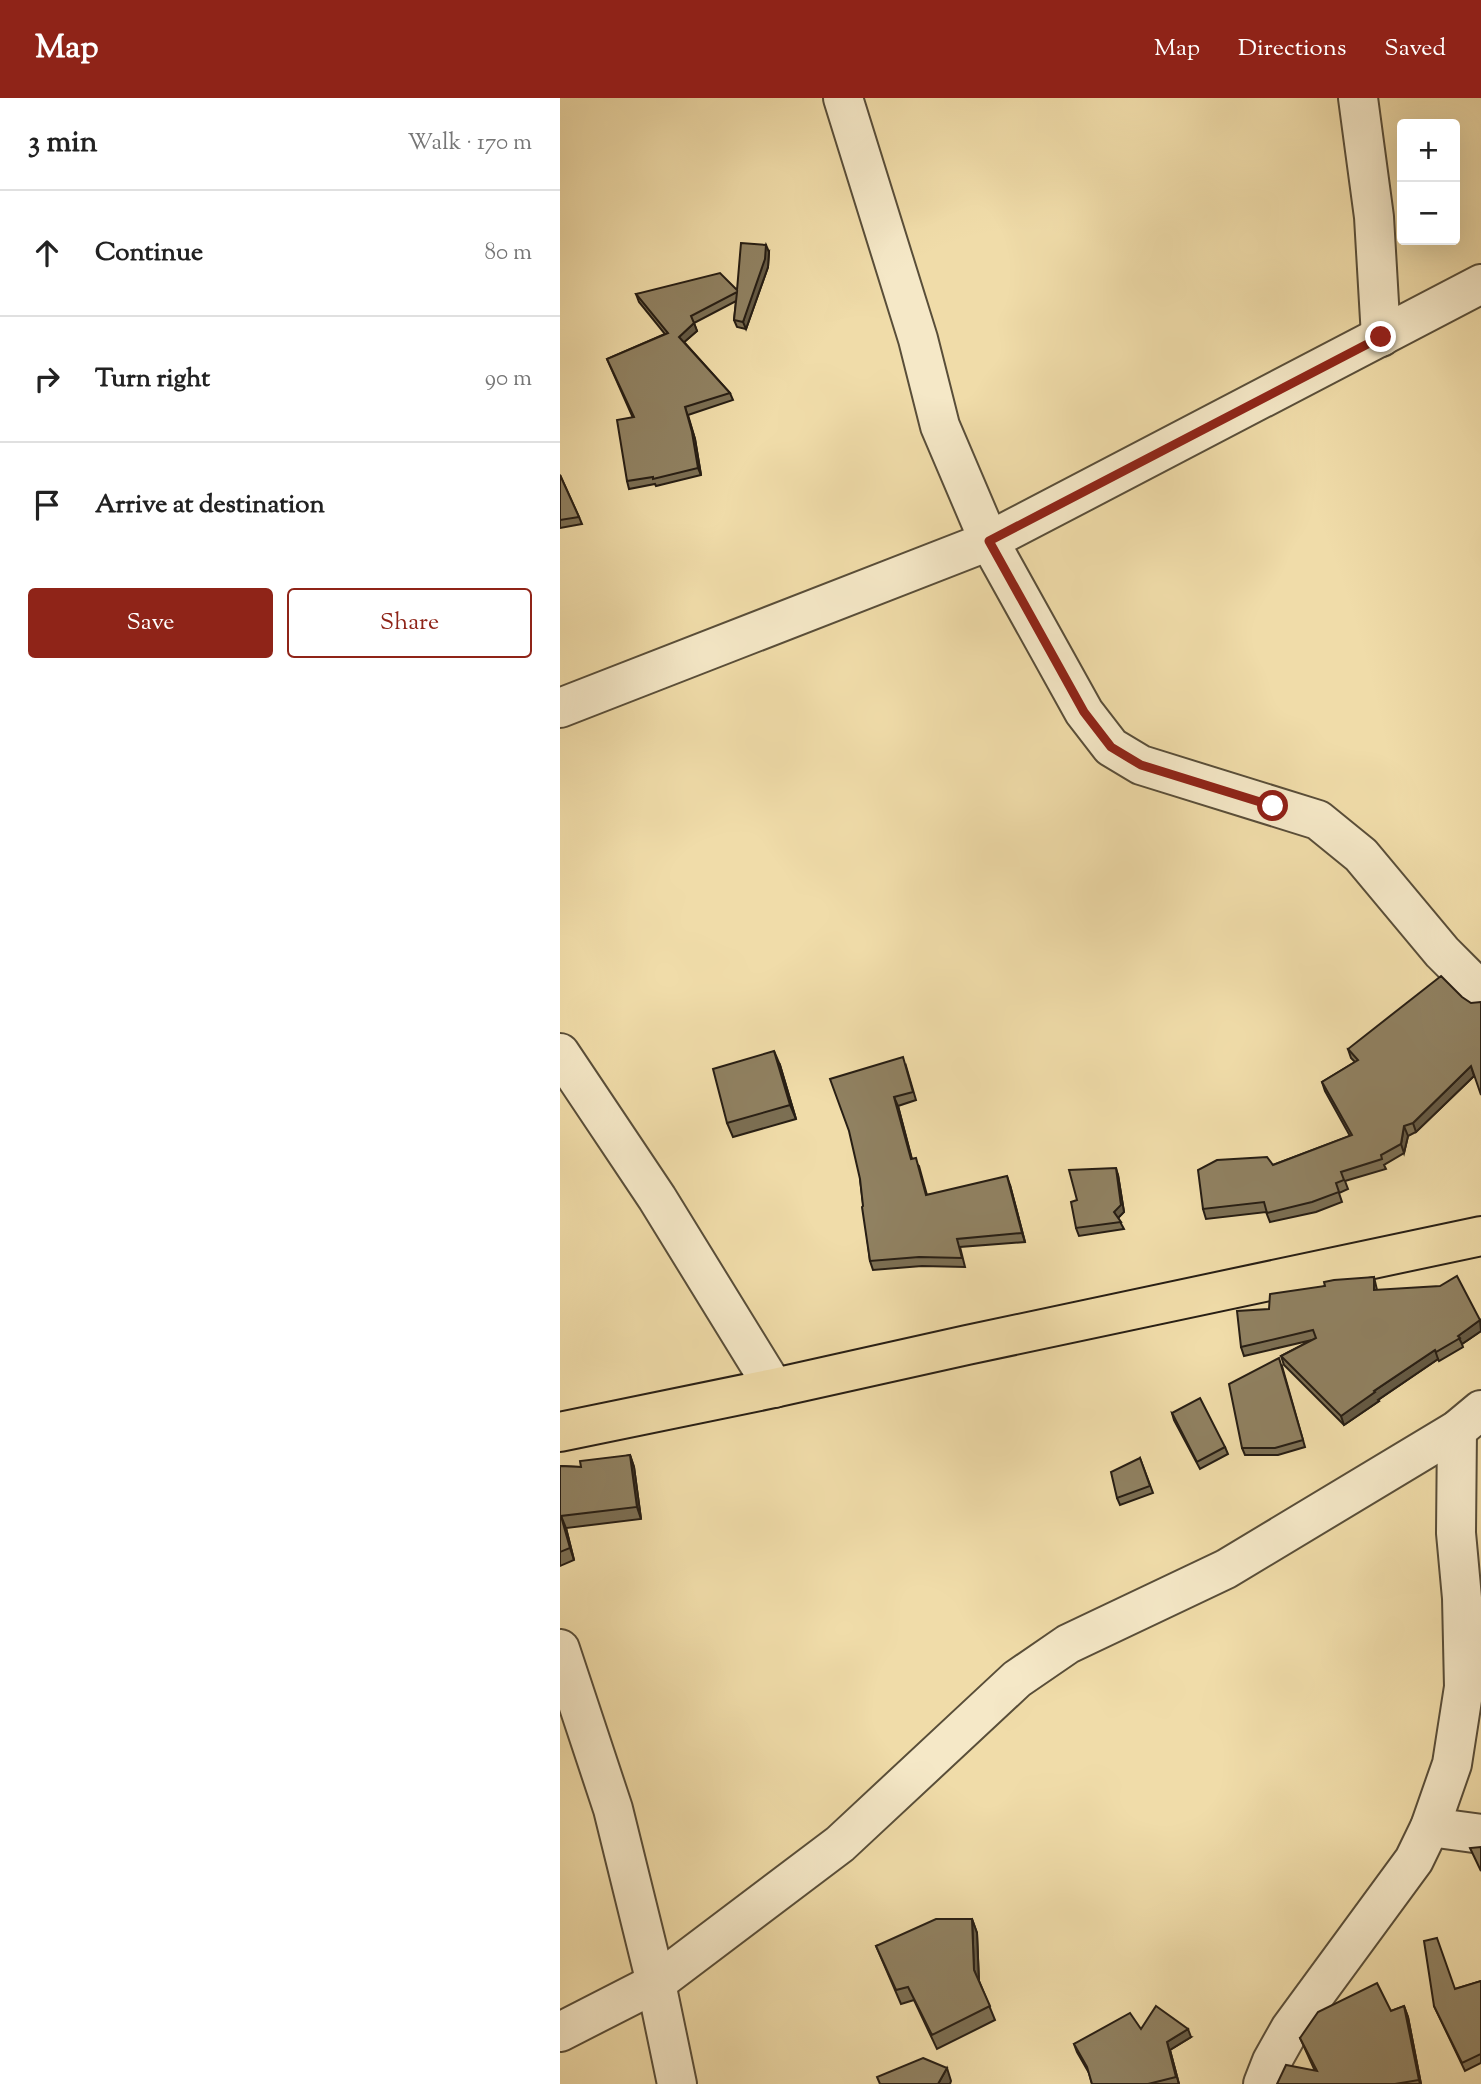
<!DOCTYPE html>
<html lang="en">
<head>
<meta charset="utf-8">
<style>
	body { margin:0; font-family:"Sorts Mill Goudy",serif; background:#f6f6f6; color:#222 }
	.controls { position:absolute; right:21px; top:21px; display:grid; overflow:hidden; border-radius:7px; box-shadow:0 7px 28px #0002 }
	.controls button { width:63px; height:63px; display:grid; place-items:center; padding:0; border:0; border-bottom:2px solid #e0e0e0; background:#fff; color:#222; font:35px sans-serif }
	.stop { position:absolute; width:21px; height:21px; margin:-16px; border:5px solid #8f2418; border-radius:50%; background:#fff }
	.stop.end { background:#8f2418; border-color:#fff; box-shadow:0 2px 7px #0008 }
	.list { margin:0; padding:0; list-style:none }
	h2 { display:flex; justify-content:space-between; align-items:center; height:91px; margin:0; padding:0 28px; font-size:30px }
	h2 small { font-size:23px; font-weight:400; color:#767676 }
	.list li { display:grid; grid-template-columns:46px 1fr auto; gap:21px; align-items:center; box-sizing:border-box; height:126px; padding:0 28px; border-top:2px solid #e0e0e0 }
	.list b { display:block; font-size:26px; white-space:nowrap }
	.list em { font-size:23px; font-style:normal; color:#767676 }
	.actions { display:flex; gap:14px; padding:21px 28px }
	.actions a { flex:1; padding:16px 0; border:2px solid #8f2418; border-radius:7px; text-align:center; font-size:24px; color:#8f2418 }
	.actions .main { background:#8f2418; color:#fff }
	.icon { flex:none; width:38px; height:38px; fill:none; stroke:currentColor; stroke-width:2; stroke-linecap:round; stroke-linejoin:round }
	.map { position:relative; flex:none; width:921px; height:1986px; overflow:hidden }
	header { display:flex; align-items:center; gap:42px; box-sizing:border-box; height:98px; padding:0 35px; background:#8f2418; color:#fff }
	header strong { font-size:33px }
	nav { display:flex; gap:38px; margin-inline-start:auto; font-size:24px }
	main { display:flex }
	aside { flex:1; background:#fff }
	.map>svg:first-child { display:block }
</style>
</head>
<body>
<header>
<strong>Map</strong>
<nav><a>Map</a><a>Directions</a><a>Saved</a></nav>
</header>
<main>
<aside>
<h2>3 min<small>Walk · 170 m</small></h2>
<ul class="list">
<li><svg class="icon" aria-label="ahead" viewBox="0 0 24 24"><path d="M12 20V5M6 11l6-6 6 6"/></svg><div><b>Continue</b></div><em>80 m</em></li>
<li><svg class="icon" aria-label="right" viewBox="0 0 24 24"><path d="M7 20v-9h11M14 6l5 5-5 5"/></svg><div><b>Turn right</b></div><em>90 m</em></li>
<li><svg class="icon" aria-label="arrive" viewBox="0 0 24 24"><path d="M6 21V4h12l-3 4 3 4H6"/></svg><div><b>Arrive at destination</b></div></li>
</ul>
<div class="actions"><a class="main">Save</a><a>Share</a></div>
</aside>
<div class="map">
<svg width="921" height="1986" viewBox="0 0 921 1986">
	<rect width="100%" height="100%" fill="#f0dca9"/>
	<filter id="stains"><feTurbulence type="fractalNoise" baseFrequency=".00286" numOctaves="4"/><feColorMatrix values="0 0 0 0 .2 0 0 0 0 .09 0 0 0 0 .02 0 0 0 .5 -.17"/></filter>
	<radialGradient id="worn" r=".72"><stop offset=".6" stop-color="#630" stop-opacity="0"/><stop offset="1" stop-color="#630" stop-opacity=".3"/></radialGradient>
	<g fill="none" stroke-linecap="round" stroke-linejoin="round">
		<g stroke="#594e39" stroke-width="42">
			<g id="minor">
				<polyline points="283,0 358,241 380,328 429,443 524,614 551,649 581,667 758,722 801,757 882,854 921,893"/>
				<polyline points="798,0 814,119 821,239"/>
				<polyline points="0,610 429,443 921,186"/>
				<polyline points="0,955 97,1100 214,1290"/>
				<polyline points="0,1551 53,1711 96,1885 117,1986"/>
				<polyline points="870,1729 921,1736"/>
				<polyline points="0,1934 96,1885 280,1746 457,1581 508,1546 666,1471 897,1332 921,1312"/>
				<polyline points="703,1986 712,1963 730,1931 854,1762 870,1729 892,1666 904,1589 902,1500 896,1435 897,1332"/>
			</g>
		</g>
		<g stroke="#271e14" stroke-width="42">
			<polyline id="major" points="0,1334 214,1290 407,1247 921,1138"/>
		</g>
		<use href="#minor" stroke="#f5e8c7" stroke-width="38"/>
		<use href="#major" stroke="#f0dca9" stroke-width="38"/>
	</g>
	<g fill="#7c6f53" stroke="#271e14" stroke-width="2">
		<polygon points="209,154 208,169 186,231 177,229 174,222 176,203 134,225 137,233 124,244 170,295 173,302 128,317 135,341 141,377 96,388 95,386 69,391 67,383 73,320 47,261 105,236 79,204 76,196 177,192"/>
		<polygon points="0,377 19,419 22,426 0,430"/>
		<polygon points="788,951 914,978 856,1034 848,1038 844,1055 824,1067 826,1071 785,1083 788,1091 779,1095 782,1104 756,1114 710,1124 706,1114 646,1121 643,1111 713,1067 790,1038 765,993 762,984 795,964 791,960"/>
		<polygon points="220,967 236,1021 173,1039 167,1025"/>
		<polygon points="346,968 356,1002 338,1008 352,1061 359,1068 367,1097 450,1087 465,1144 400,1149 405,1169 362,1168 313,1172 310,1163 300,1081"/>
		<polygon points="558,1077 564,1114 558,1120 564,1131 519,1138 516,1130 517,1102"/>
		<polygon points="814,1179 817,1192 920,1222 921,1233 902,1246 903,1249 879,1263 878,1261 818,1302 819,1303 784,1327 724,1267 721,1258 752,1242 684,1258 681,1249 709,1211 765,1188"/>
		<polygon points="722,1268 745,1349 718,1357 685,1357 682,1350"/>
		<polygon points="612,1315 665,1349 668,1356 640,1371 614,1322"/>
		<polygon points="70,1357 74,1369 81,1421 6,1430 14,1462 0,1468 0,1368 21,1369"/>
		<polygon points="580,1360 593,1395 560,1407 557,1400"/>
		<polygon points="412,1821 417,1835 419,1883 435,1922 377,1951 354,1902 341,1906 316,1848"/>
		<polygon points="921,1883 921,1965 905,1973 874,1908 895,1891"/>
		<polygon points="844,1908 848,1919 861,1986 717,1986 755,1973 740,1940 831,1913"/>
		<polygon points="581,1931 631,1939 610,1952 619,1986 532,1986 529,1975 517,1954 514,1946"/>
	</g>
	<g fill="#655a44" stroke="#271e14" stroke-width="2">
		<polygon points="206,147 209,154 208,169 186,231 183,224"/>
		<polygon points="134,225 137,233 122,246 119,239"/>
		<polygon points="125,309 135,341 141,377 138,370"/>
		<polygon points="214,953 220,967 236,1021 230,1007"/>
		<polygon points="911,968 914,978 856,1034 853,1025"/>
		<polygon points="334,999 338,1008 354,1070 351,1061"/>
		<polygon points="844,1028 848,1038 844,1055 841,1046"/>
		<polygon points="556,1070 558,1077 564,1114 557,1121 554,1114"/>
		<polygon points="447,1078 450,1087 465,1144 462,1135"/>
		<polygon points="920,1222 921,1233 902,1246 898,1238"/>
		<polygon points="875,1252 878,1261 818,1302 819,1303 784,1327 781,1318 814,1293"/>
		<polygon points="70,1357 74,1369 81,1421 77,1409"/>
		<polygon points="1,1418 6,1430 14,1462 10,1450"/>
		<polygon points="412,1821 417,1835 419,1886 414,1872"/>
		<polygon points="844,1908 848,1919 861,1986 860,1986 859,1982"/>
		<polygon points="628,1931 631,1939 610,1952 619,1986 607,1944"/>
		<polygon points="387,1970 391,1983 390,1986 378,1986"/>
	</g>
	<g fill="#908161" stroke="#271e14" stroke-width="2">
		<polygon points="181,145 206,147 205,161 183,224 174,222 177,194 131,218 134,225 119,239 170,295 125,309 132,334 138,370 93,381 93,379 67,383 57,322 74,319 47,261 108,235 76,196 160,175 177,192"/>
		<polygon points="0,377 19,419 0,422"/>
		<polygon points="881,878 902,899 911,905 921,904 921,997 911,968 853,1025 844,1028 841,1046 821,1057 822,1061 781,1074 784,1082 776,1085 779,1094 752,1104 707,1115 704,1104 643,1111 638,1072 657,1062 707,1059 713,1067 792,1037 762,984 798,962 788,951"/>
		<polygon points="214,953 230,1007 167,1025 153,971"/>
		<polygon points="343,959 353,994 334,999 351,1061 356,1060 366,1097 447,1078 462,1135 397,1141 402,1160 359,1159 310,1163 302,1109 303,1108 300,1081 289,1033 270,981"/>
		<polygon points="556,1070 561,1107 554,1114 561,1124 516,1130 511,1104 517,1102 509,1072"/>
		<polygon points="897,1178 920,1222 898,1238 900,1240 876,1254 875,1252 814,1293 815,1294 781,1318 721,1258 756,1240 753,1232 681,1249 677,1213 709,1211 710,1196 765,1188 764,1184 774,1182 814,1179 814,1192 880,1188"/>
		<polygon points="719,1260 743,1342 715,1350 682,1350 669,1286"/>
		<polygon points="640,1300 665,1349 637,1364 612,1315"/>
		<polygon points="70,1357 77,1409 1,1418 10,1450 0,1454 0,1368 21,1369 20,1363"/>
		<polygon points="580,1360 590,1388 557,1400 551,1374"/>
		<polygon points="921,1749 921,1773 910,1750"/>
		<polygon points="376,1821 412,1821 414,1872 430,1908 372,1937 348,1889 336,1892 316,1848"/>
		<polygon points="877,1840 895,1891 921,1883 921,1956 902,1965 874,1908 864,1843"/>
		<polygon points="817,1885 831,1913 844,1908 859,1982 835,1986 717,1986 726,1967 757,1973 740,1940 758,1914"/>
		<polygon points="596,1908 628,1931 607,1944 616,1979 588,1986 532,1986 527,1969 514,1946 570,1915 581,1931"/>
		<polygon points="363,1960 387,1970 378,1986 320,1986 317,1979"/>
	</g>
	<g fill="none" stroke-linecap="round" stroke-linejoin="round">
		<polyline stroke="#8f2418" stroke-width="9" points="713,708 581,667 551,649 524,614 429,443 821,239"/>
	</g>
	<rect width="100%" height="100%" filter="url(#stains)"/>
	<rect width="100%" height="100%" fill="url(#worn)"/>
</svg>
<div class="controls">
<button>+</button>
<button>−</button>
</div>
<div class="stop" style="left:713px;top:708px"></div>
<div class="stop end" style="left:821px;top:239px"></div>
</div>
</main>
</body>
</html>
